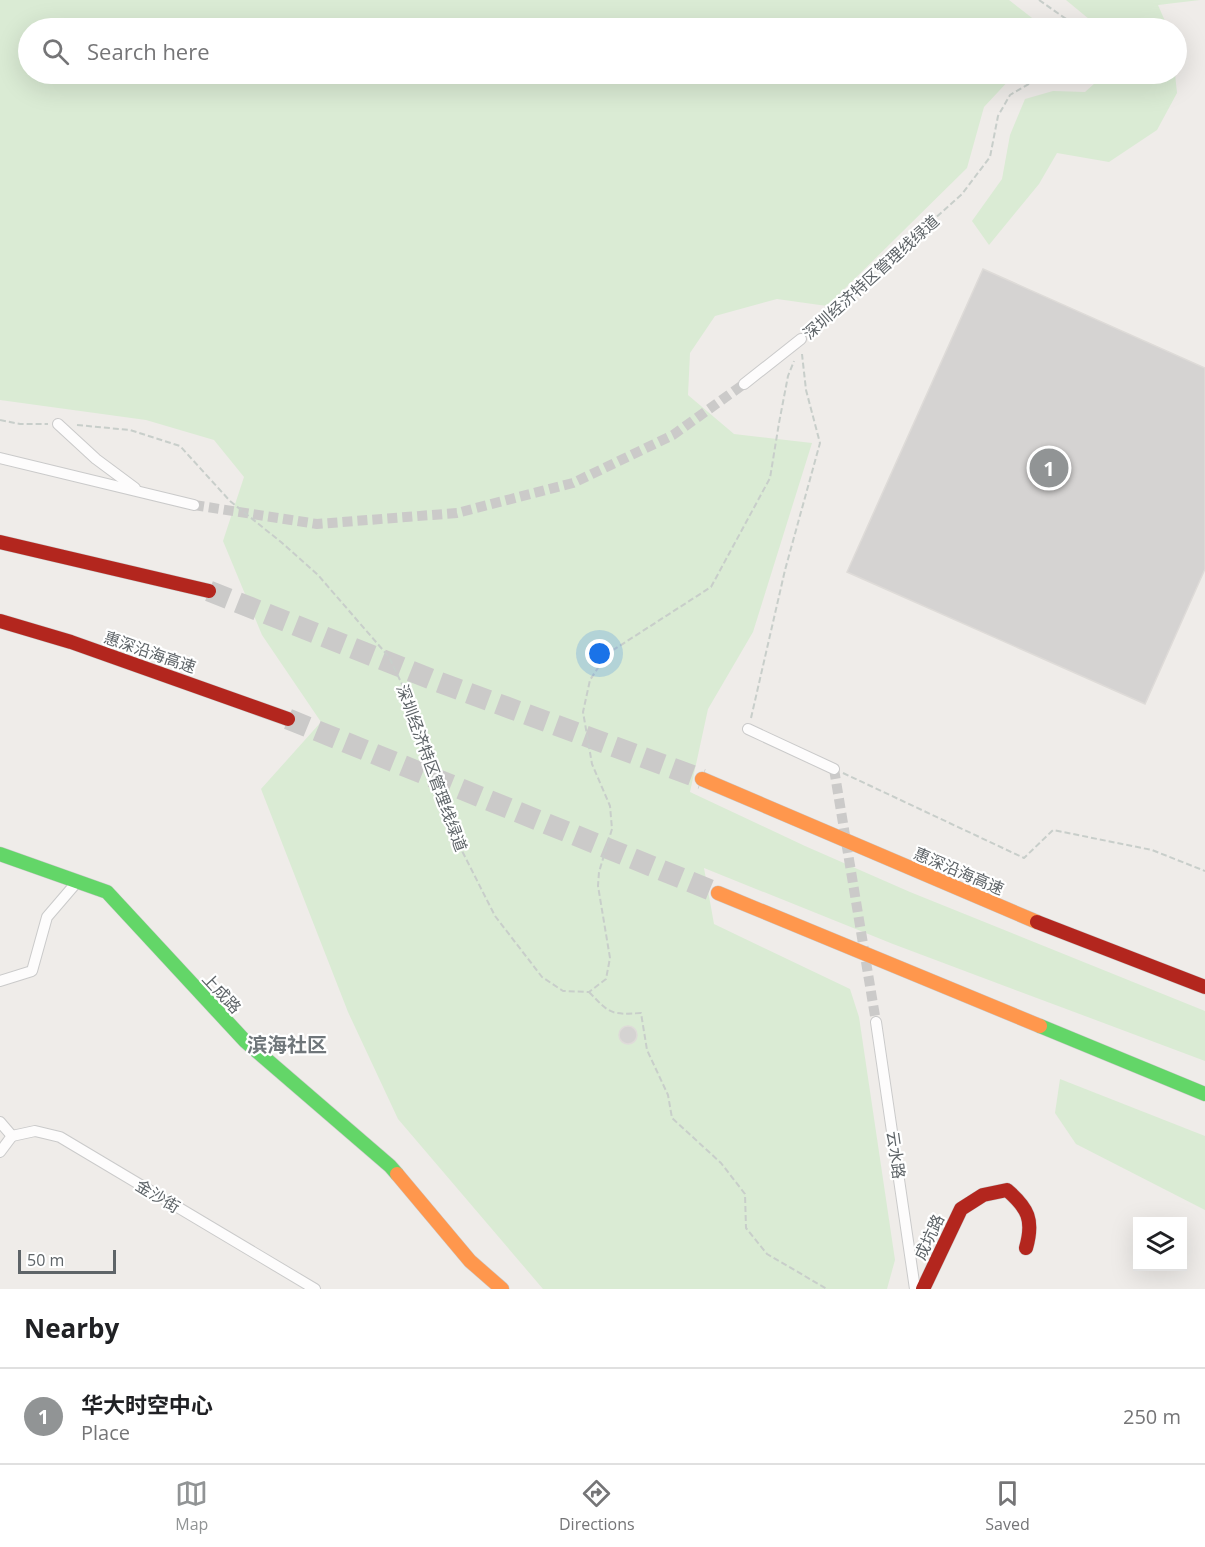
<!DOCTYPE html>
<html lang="en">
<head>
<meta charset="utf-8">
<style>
	body { margin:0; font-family:"Open Sans","Noto Sans SC",sans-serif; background:#f2f2f2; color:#202124 }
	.controls { position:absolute; right:18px; bottom:18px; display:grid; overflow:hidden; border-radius:0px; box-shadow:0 6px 24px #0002 }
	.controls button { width:54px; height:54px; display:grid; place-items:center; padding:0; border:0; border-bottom:2px solid #e0e0e0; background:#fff; color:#202124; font:30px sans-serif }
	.scale { position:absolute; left:18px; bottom:15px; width:98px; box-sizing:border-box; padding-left:6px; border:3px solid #5e6468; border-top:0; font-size:16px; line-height:21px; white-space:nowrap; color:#5e6468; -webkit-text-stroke:4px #fff; paint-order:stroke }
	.you { position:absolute; left:600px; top:654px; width:21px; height:21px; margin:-15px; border:4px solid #fff; border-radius:50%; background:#1a73e8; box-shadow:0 0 0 9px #1a73e833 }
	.badge { display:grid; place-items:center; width:39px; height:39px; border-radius:50%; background:#919495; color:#fff; font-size:20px; font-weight:700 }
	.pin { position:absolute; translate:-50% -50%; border:3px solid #fff; box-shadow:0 2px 6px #0006 }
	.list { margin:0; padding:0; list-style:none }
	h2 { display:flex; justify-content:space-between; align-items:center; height:78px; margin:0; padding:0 24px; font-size:26px }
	h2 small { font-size:20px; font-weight:400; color:#757577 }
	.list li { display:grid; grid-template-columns:39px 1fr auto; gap:18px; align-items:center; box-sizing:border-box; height:96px; padding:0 24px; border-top:2px solid #e0e0e0 }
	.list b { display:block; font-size:22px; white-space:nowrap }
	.list p { margin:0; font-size:20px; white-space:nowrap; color:#757577 }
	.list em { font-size:20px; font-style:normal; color:#757577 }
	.icon { flex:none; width:33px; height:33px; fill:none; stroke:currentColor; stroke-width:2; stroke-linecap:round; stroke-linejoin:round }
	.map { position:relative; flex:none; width:1205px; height:1289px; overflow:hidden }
	.search { position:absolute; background:#fff; box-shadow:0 6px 24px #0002; left:18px; right:18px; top:18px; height:66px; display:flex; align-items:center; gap:15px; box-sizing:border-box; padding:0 21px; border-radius:33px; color:#757577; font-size:22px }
	.sheet { height:174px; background:#fff }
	nav { display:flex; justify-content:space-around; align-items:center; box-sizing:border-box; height:84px; border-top:2px solid #e0e0e0; background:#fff; font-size:16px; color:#757577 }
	nav a { display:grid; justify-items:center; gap:3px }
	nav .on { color:#919495 }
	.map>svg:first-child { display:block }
</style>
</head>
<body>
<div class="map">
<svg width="1205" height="1289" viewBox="0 0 1205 1289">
	<rect width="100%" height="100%" fill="#efece9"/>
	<g fill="#daebd4">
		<polygon points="0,0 1009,0 1045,28 28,28 28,74 1018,74 1012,77 984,107 967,168 827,306 777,299 715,316 690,353 688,395 734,434 812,443 753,632 708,709 690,792 805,846 910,892 1205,1011 1205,1061 893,944 704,868 714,924 850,989 859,1017 895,1260 887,1289 543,1289 398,1119 348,1012 261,789 321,722 262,635 223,541 244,477 214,440 146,420 0,400"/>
		<polygon points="1066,0 1200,0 1158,5 1168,28 1098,28 1089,19"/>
		<polygon points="1105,74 1175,74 1177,93 1157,130 1109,162 1057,153 1039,184 989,245 972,221 1002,179 1010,135 1025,99 1053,91 1085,92"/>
		<polygon points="1060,1079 1205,1136 1205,1210 1076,1144 1055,1113"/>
	</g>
	<g fill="#d5d3d2" stroke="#dedbd8" stroke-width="1.5">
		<polygon points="983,269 1205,368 1205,569 1145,704 847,572"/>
		<circle cx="628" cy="1035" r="9"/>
	</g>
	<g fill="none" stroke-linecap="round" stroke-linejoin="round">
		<g stroke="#cbcac9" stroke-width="10" stroke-dasharray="10 5" stroke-linecap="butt">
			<polyline points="194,505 317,524 457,513 573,483 673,435 744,384"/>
			<polyline points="834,769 876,1022"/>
		</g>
		<g stroke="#cbcac9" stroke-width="21" stroke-dasharray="21 10" stroke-linecap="butt">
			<polyline points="209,591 436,681 702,779"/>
			<polyline points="288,719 718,893"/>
		</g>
		<g stroke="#cacaca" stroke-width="12">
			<g id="street">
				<polyline points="744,384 801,339"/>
				<polyline points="58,424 96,459 135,488"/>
				<polyline points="0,458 194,505"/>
				<polyline points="748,729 834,769"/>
				<polyline points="0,981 32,971 47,917 77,882"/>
				<polyline points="876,1022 915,1289"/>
				<polyline points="0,1122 12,1136"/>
				<polyline points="12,1136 35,1131 60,1137 315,1289"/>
				<polyline points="0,1152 12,1136"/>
			</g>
		</g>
		<g stroke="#cacaca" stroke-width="15">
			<g id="fast">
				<polyline points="0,854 107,892 245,1041 390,1166 397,1174"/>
				<polyline points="1040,1026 1205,1094"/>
			</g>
		</g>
		<g stroke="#cacaca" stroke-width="15">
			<g id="slow">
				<polyline points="702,779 1037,922"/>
				<polyline points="718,893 1040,1026"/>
				<polyline points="397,1174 470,1261 502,1289"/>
			</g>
		</g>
		<g stroke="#cacaca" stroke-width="15">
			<g id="jam">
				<polyline points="0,542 209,591"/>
				<polyline points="0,621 71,642 288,719"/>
				<polyline points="1037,922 1205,987"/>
				<path d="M923 1289 961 1209 983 1195 1007 1190C1028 1208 1034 1220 1026 1248"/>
			</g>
		</g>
		<g stroke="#c8ceca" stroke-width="2" stroke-dasharray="6 3" stroke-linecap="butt">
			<polyline points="1039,0 1079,28"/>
			<polyline points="810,331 962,194 990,157 998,116 1010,95 1039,78 1064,74"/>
			<polyline points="0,420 20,424 48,424"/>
			<polyline points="77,425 130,430 180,446 230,501 281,542 318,575 389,657 410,701 457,841 495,916 542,977 563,991 589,992 606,979 610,958 598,886 599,872 612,829 610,806 592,764 583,712 590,680 607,654 711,587 770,478 779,423 788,376 794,361"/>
			<polyline points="751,718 785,570 820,443 806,390 802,354"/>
			<polyline points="843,773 1024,858 1053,830 1152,850 1205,871"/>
			<path d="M589 992C610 1014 611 1015 641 1013L647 1050 668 1095 672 1118 721 1163 745 1194 746 1228 767 1254 827 1289"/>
		</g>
		<use href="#street" stroke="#fdfcfc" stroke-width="10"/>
		<use href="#fast" stroke="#63d668" stroke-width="14"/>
		<use href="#slow" stroke="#ff974d" stroke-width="14"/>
		<use href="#jam" stroke="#b3261e" stroke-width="14"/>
	</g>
	<g text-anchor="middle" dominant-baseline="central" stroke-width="4.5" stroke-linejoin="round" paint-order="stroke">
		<g font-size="16" fill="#5e6468" stroke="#fff">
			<text transform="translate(871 277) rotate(-42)">深圳经济特区管理线绿道</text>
			<text transform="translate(150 652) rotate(19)">惠深沿海高速</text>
			<text transform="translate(432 768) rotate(70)">深圳经济特区管理线绿道</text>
			<text transform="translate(959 871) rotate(23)">惠深沿海高速</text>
			<text transform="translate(222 993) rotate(47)">上成路</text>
			<text transform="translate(896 1155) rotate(82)">云水路</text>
			<text transform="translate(158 1196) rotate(31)">金沙街</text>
			<text transform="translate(929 1237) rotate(-65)">成坑路</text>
		</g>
		<g font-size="20" font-weight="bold" fill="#6f767a" stroke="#fff">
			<text x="287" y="1044">滨海社区</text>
		</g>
	</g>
</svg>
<div class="controls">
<button><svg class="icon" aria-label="layers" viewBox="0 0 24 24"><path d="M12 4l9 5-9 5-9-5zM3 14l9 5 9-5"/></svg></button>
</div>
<div class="scale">50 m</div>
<div class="you"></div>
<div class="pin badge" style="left:1049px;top:468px">1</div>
<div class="search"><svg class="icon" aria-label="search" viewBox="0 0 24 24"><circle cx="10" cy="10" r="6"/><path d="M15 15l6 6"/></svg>Search here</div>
</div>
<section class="sheet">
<h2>Nearby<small></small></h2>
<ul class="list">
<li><span class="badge">1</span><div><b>华大时空中心</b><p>Place</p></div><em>250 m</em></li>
</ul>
</section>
<nav>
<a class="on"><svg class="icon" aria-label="map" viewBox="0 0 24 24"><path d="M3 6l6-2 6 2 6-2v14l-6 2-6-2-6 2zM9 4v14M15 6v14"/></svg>Map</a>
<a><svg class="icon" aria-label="directions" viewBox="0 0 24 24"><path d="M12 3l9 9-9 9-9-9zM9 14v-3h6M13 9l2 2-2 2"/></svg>Directions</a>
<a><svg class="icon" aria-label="saved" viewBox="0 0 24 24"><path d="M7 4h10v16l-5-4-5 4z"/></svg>Saved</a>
</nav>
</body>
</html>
